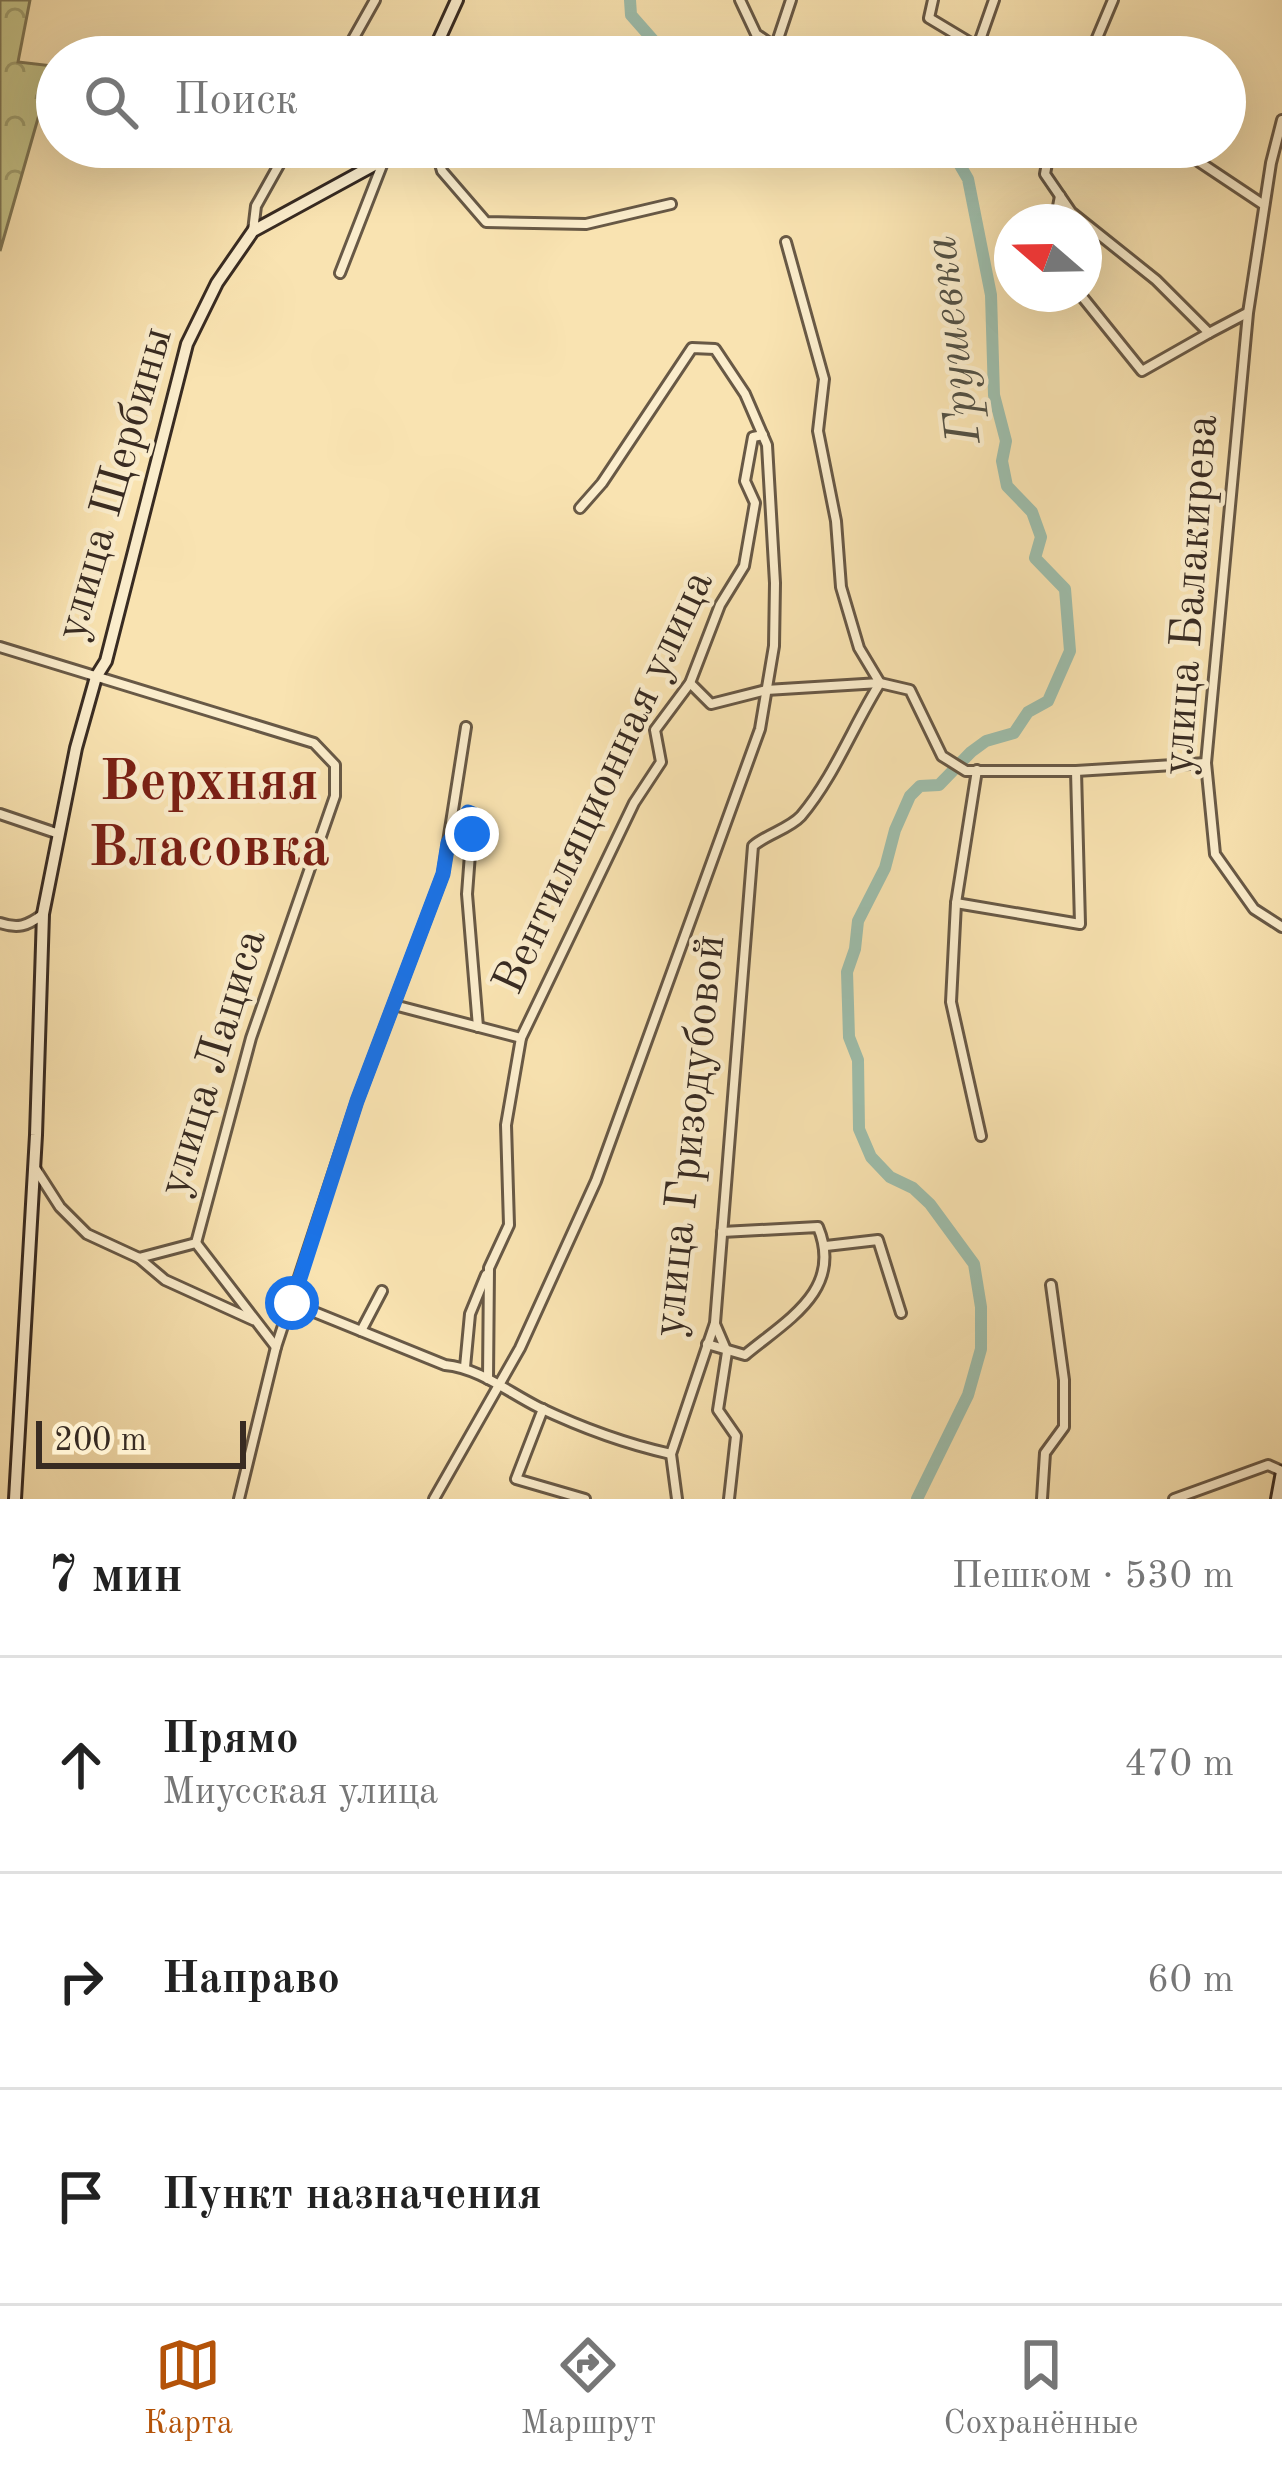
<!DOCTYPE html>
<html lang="ru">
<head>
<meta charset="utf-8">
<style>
	body { margin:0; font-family:"Old Standard TT",serif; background:#f2f2f2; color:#222 }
	.compass { position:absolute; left:994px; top:204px; width:108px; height:108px; border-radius:50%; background:#fff; box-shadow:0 12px 48px #0002; rotate:290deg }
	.scale { position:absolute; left:36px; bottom:30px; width:210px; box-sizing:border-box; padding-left:12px; border:6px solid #382b22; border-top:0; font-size:33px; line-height:42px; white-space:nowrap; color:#382b22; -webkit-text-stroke:9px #fbedcc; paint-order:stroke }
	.stop { position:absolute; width:36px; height:36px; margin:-27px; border:9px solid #1a73e8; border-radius:50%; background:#fff }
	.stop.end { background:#1a73e8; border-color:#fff; box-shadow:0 3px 12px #0008 }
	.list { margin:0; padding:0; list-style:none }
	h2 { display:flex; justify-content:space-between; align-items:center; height:156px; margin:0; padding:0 48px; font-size:51px }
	h2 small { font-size:39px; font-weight:400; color:#767676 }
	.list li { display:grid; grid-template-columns:78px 1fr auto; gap:36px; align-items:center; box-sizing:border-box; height:216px; padding:0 48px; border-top:3px solid #e0e0e0 }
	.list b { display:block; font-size:45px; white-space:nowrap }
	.list p { margin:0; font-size:39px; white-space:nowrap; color:#767676 }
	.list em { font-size:39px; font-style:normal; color:#767676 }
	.icon { flex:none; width:66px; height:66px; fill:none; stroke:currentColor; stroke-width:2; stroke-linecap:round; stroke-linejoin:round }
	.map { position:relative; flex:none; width:1282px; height:1499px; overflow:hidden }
	.search { position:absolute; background:#fff; box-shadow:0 12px 48px #0002; left:36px; right:36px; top:36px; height:132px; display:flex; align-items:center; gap:30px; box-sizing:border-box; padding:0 42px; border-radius:66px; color:#767676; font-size:45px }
	.sheet { height:804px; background:#fff }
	nav { display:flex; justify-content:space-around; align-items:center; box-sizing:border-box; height:168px; border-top:3px solid #e0e0e0; background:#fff; font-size:33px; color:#767676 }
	nav a { display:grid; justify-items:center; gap:6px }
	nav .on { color:#b45309 }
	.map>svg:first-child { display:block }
</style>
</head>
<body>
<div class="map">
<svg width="1282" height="1499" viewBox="0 0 1282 1499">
	<defs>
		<pattern id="forest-crowns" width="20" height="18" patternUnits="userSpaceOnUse" patternTransform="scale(3)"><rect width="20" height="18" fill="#c4c288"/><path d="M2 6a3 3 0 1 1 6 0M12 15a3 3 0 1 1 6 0" fill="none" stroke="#a09e6f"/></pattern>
	</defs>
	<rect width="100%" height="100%" fill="#f9e3b1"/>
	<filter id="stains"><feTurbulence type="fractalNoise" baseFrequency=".00167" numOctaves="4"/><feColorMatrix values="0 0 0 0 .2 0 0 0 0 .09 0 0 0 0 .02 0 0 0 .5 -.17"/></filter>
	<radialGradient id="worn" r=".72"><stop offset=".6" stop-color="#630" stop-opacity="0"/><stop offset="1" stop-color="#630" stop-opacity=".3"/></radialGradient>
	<polygon fill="url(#forest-crowns)" stroke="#7e7655" stroke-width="3" points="0,0 30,0 18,62 53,66 0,251"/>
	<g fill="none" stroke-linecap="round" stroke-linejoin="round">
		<g stroke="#9ebeac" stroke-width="12">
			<polyline points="630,0 631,15 668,57"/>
			<polyline points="880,147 900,152 934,151 957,160 968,179 991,295 994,395 1006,441 1002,461 1007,486 1032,512 1041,537 1035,558 1065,589 1070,651 1048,701 1028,712 1014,733 986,741 971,752 939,785 920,786 910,796 895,830 885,868 858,921 855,949 847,972 849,1037 858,1060 859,1129 871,1157 890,1177 913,1188 930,1204 974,1264 981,1307 981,1349 968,1395 917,1499"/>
		</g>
		<g stroke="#685946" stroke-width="14">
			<g id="street">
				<polyline points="740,0 756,34 775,47"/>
				<polyline points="933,0 929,18 994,57"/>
				<polyline points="343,57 375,0"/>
				<polyline points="772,57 791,0"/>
				<polyline points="974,57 994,0"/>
				<polyline points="1089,57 1113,0"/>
				<polyline points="1282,120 1271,163 1248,313 1206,763 1215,854 1254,909 1282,927"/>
				<polyline points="435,147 442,171 486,222 586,224 671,204"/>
				<polyline points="1050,147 1045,174 1071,212 1156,280 1209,333 1247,313"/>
				<polyline points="1177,147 1264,205"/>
				<polyline points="1055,222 1060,196"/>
				<polyline points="253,231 256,206 289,147"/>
				<polyline points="340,273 384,160"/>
				<polyline points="1080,294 1142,371 1209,333"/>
				<polyline points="0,647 314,743 335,765 335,796 251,1038 196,1243"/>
				<polyline points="690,683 711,704 766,690 880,683 859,648 841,587 836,521 818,431 824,379 786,242"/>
				<polyline points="977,770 956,903 951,1002 981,1136"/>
				<polyline points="0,814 59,834"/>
				<polyline points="449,843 468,812 473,814 467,894 478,1027"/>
				<polyline points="956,903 1080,924 1076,771"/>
				<path d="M0 923C18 929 27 926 42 915"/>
				<polyline points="394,1005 521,1038"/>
				<polyline points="35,1168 60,1207 87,1234 139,1258 196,1243 276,1347"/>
				<polyline points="826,1246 878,1240 901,1313"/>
				<polyline points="139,1258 165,1280 253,1320"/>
				<path d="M292 1303 445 1365C479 1368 508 1392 538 1407 580 1427 626 1444 671 1454"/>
				<polyline points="715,1324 727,1352 718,1410 736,1436 729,1499"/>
				<polyline points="361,1331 382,1291"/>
				<path d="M707 1344 745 1355C787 1320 844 1290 818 1227L722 1232"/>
				<polyline points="465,1367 470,1314 486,1275"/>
				<polyline points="488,1379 489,1268 509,1225 506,1125 521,1038 634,803 661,762 655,730 690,683 720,605 744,566 755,503 745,481 753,437 763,435"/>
				<polyline points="543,1409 516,1479 585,1499"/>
				<polyline points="239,1499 276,1347 357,1101 443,874 466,727"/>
				<polyline points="434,1499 520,1348 596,1181 760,729 774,646 775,583 767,445 745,394 715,349 692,348 602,483 580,508"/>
				<path d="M677 1499 671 1454 715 1323 753 846C767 834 789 829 801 816 834 777 853 726 880 683L910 690 942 756 966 771H1076L1206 763"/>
				<polyline points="1042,1499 1045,1453 1064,1427 1064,1380 1051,1285"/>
				<polyline points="1174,1499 1268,1465 1282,1471"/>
			</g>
		</g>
		<g stroke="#382b22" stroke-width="16">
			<g id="secondary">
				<polyline points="431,57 457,0"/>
				<polyline points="15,1499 36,1135 43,914 76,748 96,677 106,661 187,344 217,283 253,231 385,159 390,147"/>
				<polyline points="1277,1499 1282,1472"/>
			</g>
		</g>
		<use href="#street" stroke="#fbedcc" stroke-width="8"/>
		<use href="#secondary" stroke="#fbedcc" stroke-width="10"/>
	</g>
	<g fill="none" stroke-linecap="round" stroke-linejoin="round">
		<polyline stroke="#1a73e8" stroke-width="15" points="292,1303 357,1101 443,874 448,843 468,812 473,814 472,834"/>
	</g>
	<g text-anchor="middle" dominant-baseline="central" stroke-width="9" stroke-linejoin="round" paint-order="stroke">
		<g font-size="45" fill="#382b22" stroke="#fbedcc">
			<text transform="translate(116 484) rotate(-74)">улица Щербины</text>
			<text transform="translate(1192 595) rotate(-86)">улица Балакирева</text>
			<text transform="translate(605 783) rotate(-65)">Вентиляционная улица</text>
			<text transform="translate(214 1063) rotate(-73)">улица Лациса</text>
			<text transform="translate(691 1136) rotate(-84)">улица Гризодубовой</text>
		</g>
		<g font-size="48" font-style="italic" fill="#525044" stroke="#fbedcc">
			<text transform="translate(954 340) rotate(-97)">Грушевка</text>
		</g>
		<g font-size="57" font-weight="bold" fill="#7a1f14" stroke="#fbedcc">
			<text x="209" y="784">Верхняя<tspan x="209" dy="66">Власовка</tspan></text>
		</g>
	</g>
	<rect width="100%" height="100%" filter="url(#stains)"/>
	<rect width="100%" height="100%" fill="url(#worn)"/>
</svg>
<svg class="compass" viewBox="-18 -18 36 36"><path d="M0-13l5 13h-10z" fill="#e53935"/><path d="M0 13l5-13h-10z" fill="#767676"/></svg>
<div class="scale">200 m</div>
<div class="stop" style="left:292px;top:1303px"></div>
<div class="stop end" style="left:472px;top:834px"></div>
<div class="search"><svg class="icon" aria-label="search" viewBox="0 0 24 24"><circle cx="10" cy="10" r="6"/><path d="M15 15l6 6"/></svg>Поиск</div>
</div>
<section class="sheet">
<h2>7 мин<small>Пешком · 530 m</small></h2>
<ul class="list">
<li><svg class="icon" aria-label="ahead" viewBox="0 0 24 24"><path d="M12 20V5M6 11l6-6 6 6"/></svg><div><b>Прямо</b><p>Миусская улица</p></div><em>470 m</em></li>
<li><svg class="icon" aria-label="right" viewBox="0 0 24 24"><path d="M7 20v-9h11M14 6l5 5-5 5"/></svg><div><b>Направо</b></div><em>60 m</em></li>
<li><svg class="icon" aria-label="arrive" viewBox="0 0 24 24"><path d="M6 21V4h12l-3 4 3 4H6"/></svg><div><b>Пункт назначения</b></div></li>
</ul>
</section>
<nav>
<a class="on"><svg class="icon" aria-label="map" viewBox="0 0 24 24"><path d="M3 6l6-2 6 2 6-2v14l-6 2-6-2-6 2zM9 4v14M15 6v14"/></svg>Карта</a>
<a><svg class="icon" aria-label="directions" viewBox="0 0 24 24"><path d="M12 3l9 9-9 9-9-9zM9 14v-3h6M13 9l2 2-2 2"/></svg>Маршрут</a>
<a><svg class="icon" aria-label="saved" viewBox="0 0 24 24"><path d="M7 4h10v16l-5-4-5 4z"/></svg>Сохранённые</a>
</nav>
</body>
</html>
